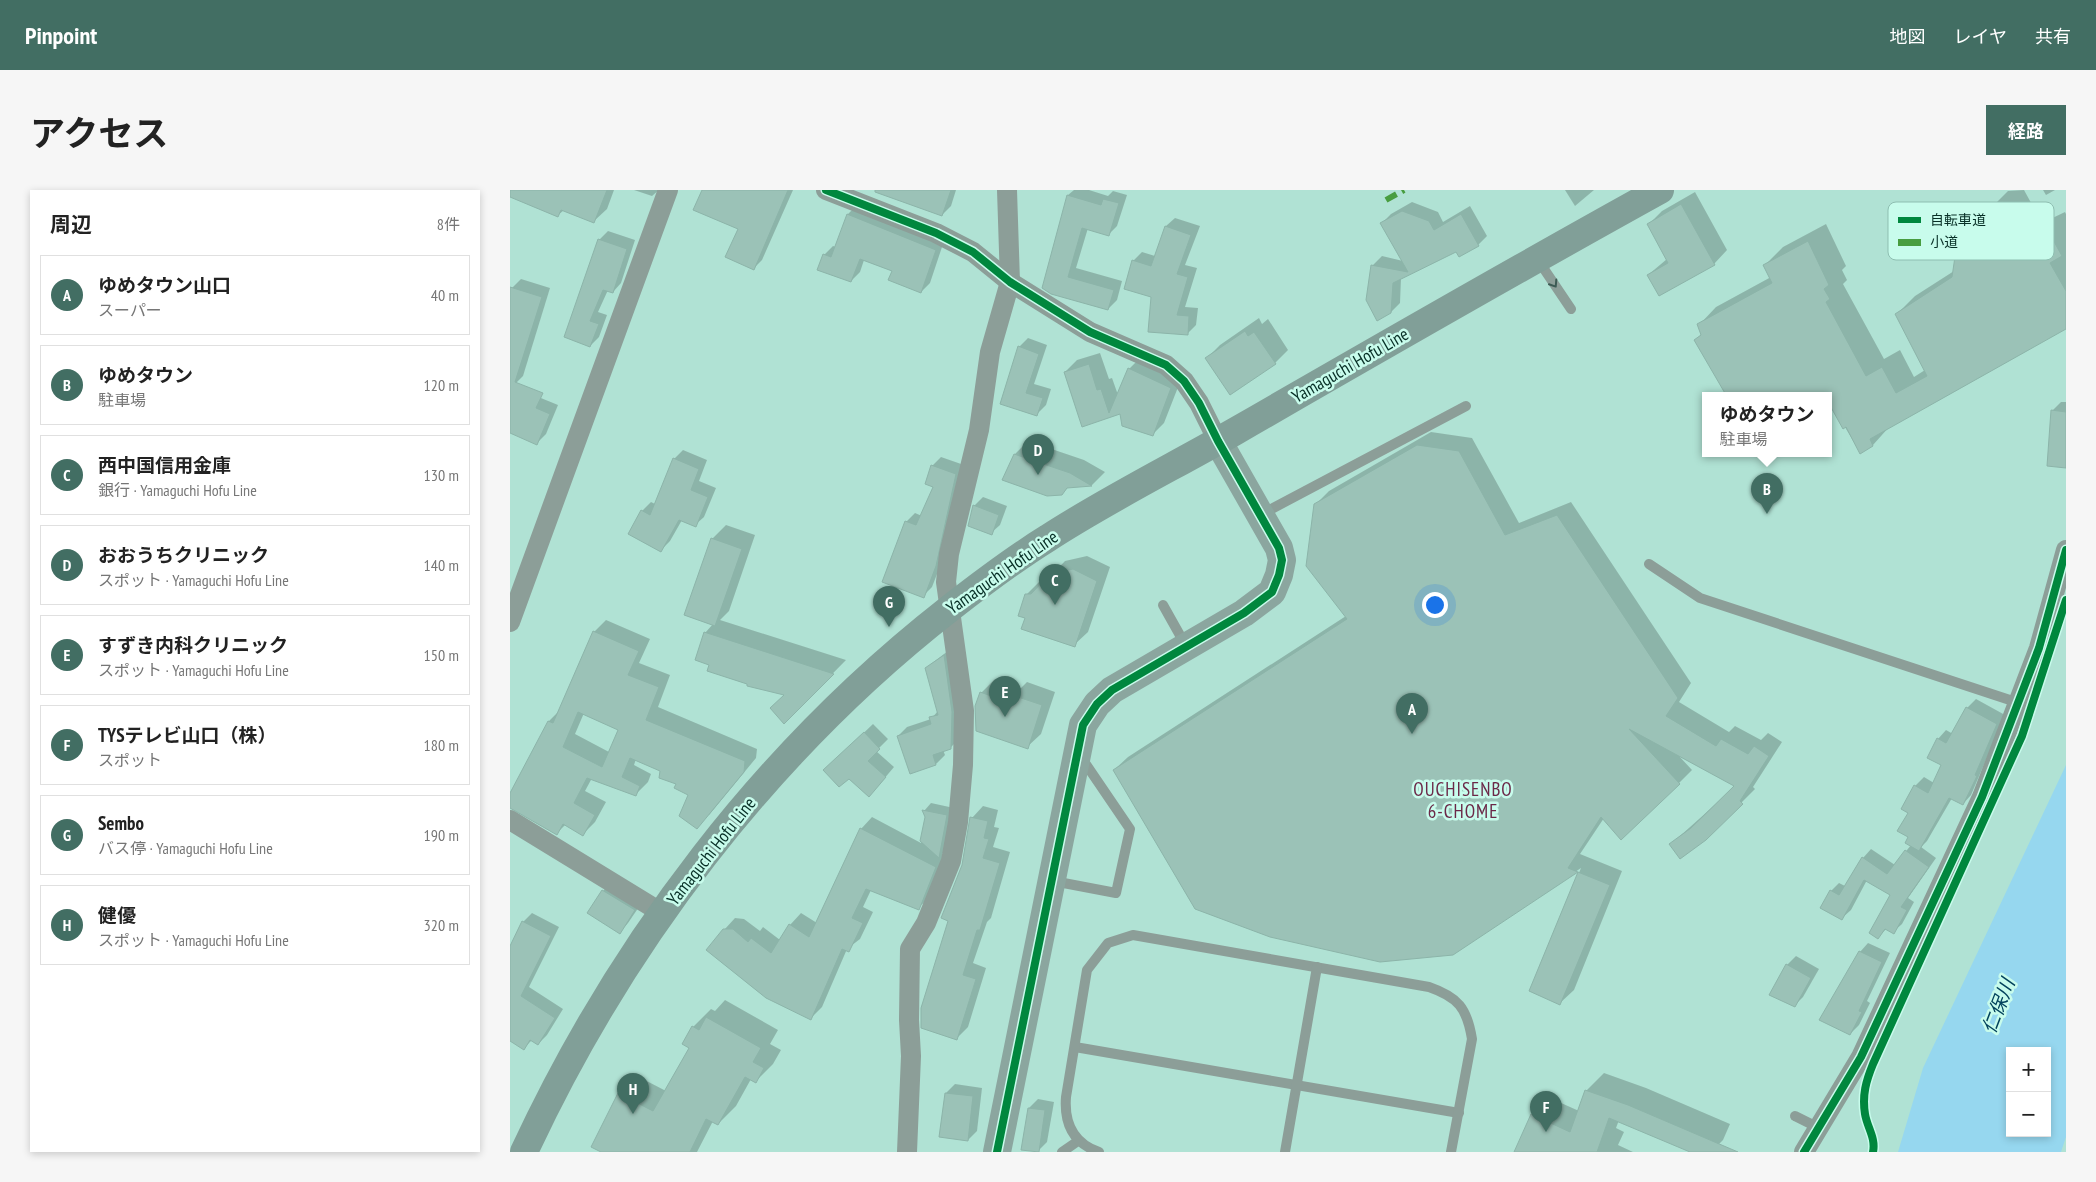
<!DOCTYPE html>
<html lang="ja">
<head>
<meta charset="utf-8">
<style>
	body { margin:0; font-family:"PT Sans Narrow","Noto Sans JP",sans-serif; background:#f6f6f6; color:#222 }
	.controls { position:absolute; right:15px; bottom:15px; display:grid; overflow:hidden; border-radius:0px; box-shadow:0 2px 8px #0003 }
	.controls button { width:45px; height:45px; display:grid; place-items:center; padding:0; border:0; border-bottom:1px solid #e0e0e0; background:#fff; color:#222; font:25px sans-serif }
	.you { position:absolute; left:924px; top:414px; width:18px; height:18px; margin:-12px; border:4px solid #fff; border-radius:50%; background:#1a73e8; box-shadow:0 0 0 8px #1a73e833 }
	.badge { display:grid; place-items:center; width:32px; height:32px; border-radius:50%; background:#426e63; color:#fff; font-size:16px; font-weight:700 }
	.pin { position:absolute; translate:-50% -41px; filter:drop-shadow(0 1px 2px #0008) }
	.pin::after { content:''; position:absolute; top:26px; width:18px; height:15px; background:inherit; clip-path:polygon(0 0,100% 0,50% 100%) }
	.popup { position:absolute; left:1192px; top:202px; width:130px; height:65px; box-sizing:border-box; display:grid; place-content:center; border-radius:0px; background:#fff; filter:drop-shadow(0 1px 4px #0005); font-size:16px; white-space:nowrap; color:#767676 }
	.popup b { font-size:19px; color:#222 }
	.popup::after { content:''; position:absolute; left:50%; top:100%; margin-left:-10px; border:10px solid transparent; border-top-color:#fff }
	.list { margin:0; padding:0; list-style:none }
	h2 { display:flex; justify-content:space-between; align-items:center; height:65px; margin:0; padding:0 20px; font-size:21px }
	h2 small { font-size:16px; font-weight:400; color:#767676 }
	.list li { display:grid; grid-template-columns:32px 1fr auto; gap:15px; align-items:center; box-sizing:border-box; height:80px; margin:0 10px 10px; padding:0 10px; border:1px solid #e0e0e0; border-radius:0px }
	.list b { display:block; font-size:19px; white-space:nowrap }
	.list p { margin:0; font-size:16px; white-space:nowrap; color:#767676 }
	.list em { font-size:16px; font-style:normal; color:#767676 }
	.map { position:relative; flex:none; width:1556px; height:962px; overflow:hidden; border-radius:0px }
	header { display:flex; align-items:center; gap:30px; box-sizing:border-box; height:70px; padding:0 25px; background:#426e63; color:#fff }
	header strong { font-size:24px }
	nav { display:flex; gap:28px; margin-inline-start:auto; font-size:18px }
	.intro { display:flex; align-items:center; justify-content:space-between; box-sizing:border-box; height:120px; padding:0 30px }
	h1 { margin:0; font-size:35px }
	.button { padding:12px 22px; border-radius:0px; background:#426e63; color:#fff; font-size:18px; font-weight:700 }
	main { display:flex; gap:30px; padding:0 30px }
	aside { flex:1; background:#fff; border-radius:0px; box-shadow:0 2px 8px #0003 }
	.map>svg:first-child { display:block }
</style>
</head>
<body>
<header>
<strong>Pinpoint</strong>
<nav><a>地図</a><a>レイヤ</a><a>共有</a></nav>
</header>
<div class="intro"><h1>アクセス</h1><a class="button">経路</a></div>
<main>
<aside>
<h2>周辺<small>8件</small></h2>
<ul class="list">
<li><span class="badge">A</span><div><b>ゆめタウン山口</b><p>スーパー</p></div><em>40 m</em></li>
<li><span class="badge">B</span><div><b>ゆめタウン</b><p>駐車場</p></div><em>120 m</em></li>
<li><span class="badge">C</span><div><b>西中国信用金庫</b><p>銀行 · Yamaguchi Hofu Line</p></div><em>130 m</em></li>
<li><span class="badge">D</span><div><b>おおうちクリニック</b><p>スポット · Yamaguchi Hofu Line</p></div><em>140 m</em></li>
<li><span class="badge">E</span><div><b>すずき内科クリニック</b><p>スポット · Yamaguchi Hofu Line</p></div><em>150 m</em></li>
<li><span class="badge">F</span><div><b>TYSテレビ山口（株）</b><p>スポット</p></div><em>180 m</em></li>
<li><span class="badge">G</span><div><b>Sembo</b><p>バス停 · Yamaguchi Hofu Line</p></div><em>190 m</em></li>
<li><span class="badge">H</span><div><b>健優</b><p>スポット · Yamaguchi Hofu Line</p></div><em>320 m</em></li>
</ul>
</aside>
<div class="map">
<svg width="1556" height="962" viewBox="0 0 1556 962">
	<rect width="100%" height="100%" fill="#b0e2d4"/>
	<path fill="#96d7ef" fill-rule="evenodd" d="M1556 575V947L1551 962H1388L1413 878ZM1500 861H1537V943H1500Z"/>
	<g fill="#0003" fill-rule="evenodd">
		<polygon points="0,0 104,0 97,19 84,31 54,20 47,26 0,6"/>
		<polygon points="124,0 149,0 142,6"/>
		<polygon points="193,0 283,0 252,70 243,79 229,39"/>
		<polygon points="365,0 446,0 441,16 432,25"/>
		<polygon points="564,0 579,0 598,6 603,1 617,5 607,36 598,45 578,38 566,78 612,91 607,110 598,119 542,103 558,5"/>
		<polygon points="1055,0 1084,0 1065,16"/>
		<polygon points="1514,0 1532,33 1555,22 1556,24 1556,137 1380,236 1363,255 1350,262 1318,209 1318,205 1313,200 1302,205 1217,205 1185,150 1192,144 1189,135 1206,117 1261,87 1255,75 1273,57 1316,34 1336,76 1332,80 1337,90 1333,94 1374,169 1390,160 1404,187 1415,180 1387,124 1405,106 1444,81 1448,53 1480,24 1480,19 1498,1"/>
		<polygon points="1533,0 1545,0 1536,5"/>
		<polygon points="1185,2 1217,60 1204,74 1138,85 1157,69 1139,34 1152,21"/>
		<polygon points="902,12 928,22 933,32 960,16 977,46 968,55 950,65 947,60 891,88 890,113 881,122 863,75 872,66 893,71 872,33 881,24"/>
		<polygon points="347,15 434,51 420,93 411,102 383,81 354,70 350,82 341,91 314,65 323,56 326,57 338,24"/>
		<polygon points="665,28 690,36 675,75 687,78 675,117 688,118 686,135 677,144 642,106 623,71 632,62 645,66 656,36"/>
		<polygon points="98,41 125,50 111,93 103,102 98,100 88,122 97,125 89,147 80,156 55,146 89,50"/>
		<polygon points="11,89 40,98 13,186 4,195 0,193 0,104 2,98"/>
		<polygon points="749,128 752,134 758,129 778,160 765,173 696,169 710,155"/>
		<polygon points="518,148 537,155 524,194 541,199 536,215 527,224 491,213 509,157"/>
		<polygon points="590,163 599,189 602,188 608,205 619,179 631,167 672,187 654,233 642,245 610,223 572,235 555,182 567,170"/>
		<polygon points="26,206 48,215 36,244 27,253 5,244"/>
		<polygon points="1551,212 1556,212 1556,276 1542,221"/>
		<polygon points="921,242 962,248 1009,333 1061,312 1181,493 1169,512 1219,542 1225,536 1251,550 1258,543 1272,552 1243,597 1245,599 1195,649 1161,654 1226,596 1169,566 1182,580 1169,593 1094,628 1070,664 1112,681 1064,800 1050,813 1020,801 1071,678 943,764 604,580 618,567 836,426 805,315 819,301"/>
		<polygon points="518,251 574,270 595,282 582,295 559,296 552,304 505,264"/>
		<polygon points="173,260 197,270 189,291 206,298 194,327 185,335 172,330 160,351 151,360 132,321 141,312 145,314 164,269"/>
		<polygon points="431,267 454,275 434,366 422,397 413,406 396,332 405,323 412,326 425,296 422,276"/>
		<polygon points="473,307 497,316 490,335 481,343 464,316"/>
		<polygon points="216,335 245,345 219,421 210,430 336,470 274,533 276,504 239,493 200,474 195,443 203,434 202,349"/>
		<polygon points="577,366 600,377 578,442 564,455 516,427 516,405 530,391 536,391 555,371"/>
		<path d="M96 430 140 449 129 473 160 485 148 517 247 559 246 568 199 625 180 604 151 580 126 569 124 575 141 584 138 592 125 605 82 588 75 601 96 612 85 632 73 644 56 634 47 643 7 619 0 618V606L39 531 51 519 84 442ZM74 523 110 539 99 562 65 544Z"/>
		<polygon points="443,457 450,548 441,557 433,560 435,565 426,574 400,582 388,546 397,537 421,529 428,521 416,478"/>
		<polygon points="485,489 511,498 517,492 545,502 531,544 517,557 471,503"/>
		<polygon points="1466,509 1495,525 1461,605 1453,614 1442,608 1417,651 1411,657 1426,668 1398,708 1404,712 1392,734 1383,742 1377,738 1368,747 1382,704 1357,690 1341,720 1332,728 1321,701 1329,693 1335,696 1353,668 1361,659 1385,675 1401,655 1400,623 1405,596 1414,587 1424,593 1433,575 1428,549 1436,540 1443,544 1457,518"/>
		<polygon points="363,534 378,549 366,561 384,577 368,596 315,580"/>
		<polygon points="421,613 444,618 437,659 432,664 436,666 420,707 408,718 361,700 353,717 363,722 350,749 337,759 312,817 301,828 214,740 225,728 234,729 250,741 253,737 270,750 280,735 291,723 307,733 351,639 362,627 411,653 416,627 414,621"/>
		<polygon points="473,616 488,620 484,637 489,638 483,657 500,662 481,728 477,732 463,773 476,778 458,837 447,848 440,730 454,674 462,628"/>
		<polygon points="101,692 133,711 118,733 110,742 93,701"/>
		<polygon points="22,723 49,737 19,797 53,819 37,845 28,854 22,850 14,858 0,849 0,759 13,732"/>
		<polygon points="1358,753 1380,763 1357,811 1360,813 1349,835 1340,844 1350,762"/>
		<polygon points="1286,766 1309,779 1293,807 1284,816 1277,775"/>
		<polygon points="215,810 268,840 260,854 271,860 263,874 245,892 241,889 226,916 208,934 203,931 187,962 94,962 109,904 127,886 156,901 181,857 174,853 183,837 201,819 205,821"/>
		<polygon points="1094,883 1136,898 1220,934 1213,950 1201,962 1183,962 1109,930 1106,938 1114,942 1108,955 1123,962 1005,962 1022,925 1040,908 1069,921 1076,901"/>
		<polygon points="445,894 472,898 467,941 458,950 436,903"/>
		<polygon points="528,909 544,912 537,952 528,961 519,918"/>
	</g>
	<g fill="#9bc2b7" stroke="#8cb4a9" fill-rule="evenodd">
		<polygon points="0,0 97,0 84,33 51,20 48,27 0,7"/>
		<polygon points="192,0 278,0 244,80 215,67 228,39 183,20"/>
		<polygon points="365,0 441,0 432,26 365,2"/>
		<polygon points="557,5 591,15 593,9 609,13 599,46 572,38 558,87 604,100 598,120 541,104 532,98"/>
		<polygon points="1493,11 1514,50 1537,39 1552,66 1540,73 1556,101 1556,139 1360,249 1363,256 1350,264 1336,237 1333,239 1318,212 1318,205 1216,205 1184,150 1191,145 1187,134 1262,93 1253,75 1298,51 1319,95 1314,99 1320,109 1316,112 1356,186 1372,177 1386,203 1417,186 1385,124 1442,87 1447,53 1466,38 1479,33 1479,18"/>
		<polygon points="1171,14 1205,75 1149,106 1137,85 1158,73 1137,34"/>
		<polygon points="892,21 919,31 924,40 951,24 969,56 949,67 946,62 883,93 881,123 867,131 856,110 861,75 898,82 870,33"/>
		<polygon points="337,24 426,60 411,103 378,90 382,81 350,69 341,92 307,80 313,64 321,67"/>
		<polygon points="655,36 681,45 667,84 678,87 667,125 679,126 678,145 638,142 641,107 614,99 622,70 641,76"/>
		<polygon points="88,49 117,59 103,103 93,100 80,131 89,134 80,157 54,147"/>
		<polygon points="0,97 32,107 5,192 33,203 26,218 40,224 27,255 0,243"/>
		<polygon points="735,141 738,146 744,142 766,174 720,205 695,168"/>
		<polygon points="508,156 529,164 516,203 533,208 527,226 490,214"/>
		<polygon points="579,174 587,200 591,199 599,223 618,178 661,198 643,246 612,236 610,224 572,237 554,182"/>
		<polygon points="1541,220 1556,222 1556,278 1537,276"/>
		<polygon points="907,255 949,261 995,345 1047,325 1168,508 1156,526 1206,556 1211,549 1238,564 1244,556 1259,566 1230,611 1233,614 1196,650 1170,669 1159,654 1181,638 1224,596 1119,539 1170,594 1111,650 1091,627 1058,678 1100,695 1050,815 1019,801 1068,682 943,765 870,772 760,747 685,719 603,580 837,429 796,376 804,314"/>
		<polygon points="504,264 560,283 582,296 557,298 552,305 537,306 492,290"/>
		<polygon points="163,268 189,279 181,300 198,307 186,337 169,330 151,362 118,344 131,320 140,325"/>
		<polygon points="421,275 446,284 426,376 414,408 372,392 395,331 406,335 423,297 415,294"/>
		<polygon points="463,315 489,325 482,345 458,336"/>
		<polygon points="201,348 232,359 205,436 174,425"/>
		<polygon points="563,379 587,391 565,457 511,439 515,428 508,426 515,404 521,404 540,384"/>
		<path d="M83 441 129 461 118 485 149 497 136 530 235 571 234 582 187 639 169 626 178 605 164 598 166 594 149 588 150 581 120 568 112 587 130 596 126 606 77 588 64 613 85 625 73 646 53 634 47 645 0 618V603L38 531 43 533ZM68 522 108 540 92 577 53 557Z"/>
		<polygon points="194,442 324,484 274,534 260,518 274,505 237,496 237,494 197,481 199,475 185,470"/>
		<polygon points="434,465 442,522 441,559 423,565 426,575 400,584 387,546 421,534 419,527 428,525 415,478"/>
		<polygon points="470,502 498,512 502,505 532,515 518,559 466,541 465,516"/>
		<polygon points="1456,517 1487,534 1465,585 1467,586 1453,615 1439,608 1409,661 1395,653 1398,647 1387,641 1398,623 1391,619 1404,595 1418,603 1431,575 1417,568 1427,548 1436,553"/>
		<polygon points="354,542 370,559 358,571 376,587 359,607 339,589 329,597 313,580"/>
		<polygon points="412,620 437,625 429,668 410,651 415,627"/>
		<polygon points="460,627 478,631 474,648 479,649 473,668 490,673 470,740 467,740 453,785 466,789 447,850 411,838 411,818 438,731 431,728 452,675"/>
		<polygon points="350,638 426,677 409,720 356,699 342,728 353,733 339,762 332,759 301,830 256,808 196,760 213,739 223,739 238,752 241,748 261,763 279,734 299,747"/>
		<polygon points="1395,660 1419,677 1391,717 1397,720 1384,744 1375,739 1368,749 1359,743 1380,705 1354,690 1332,730 1310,718 1320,700 1329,705 1352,667 1377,684"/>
		<polygon points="92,700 125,720 110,744 77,723"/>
		<polygon points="12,731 41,746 11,806 45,828 28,855 20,850 14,860 0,851 0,756"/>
		<polygon points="1349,761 1372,772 1349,821 1352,822 1340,845 1309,830"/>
		<polygon points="1276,774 1301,788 1285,817 1259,805"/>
		<polygon points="196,827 251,858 243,872 254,878 246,893 235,887 208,935 196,929 180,962 91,962 81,957 108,903 143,921 179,858 172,854 182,836 189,840"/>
		<polygon points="1075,900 1118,915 1228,962 1180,962 1099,928 1087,962 1004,962 1021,924 1060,942"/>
		<polygon points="435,903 463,906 458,951 429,947"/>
		<polygon points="518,918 535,920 529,962 511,960"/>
	</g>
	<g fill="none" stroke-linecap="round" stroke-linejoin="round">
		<g stroke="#8c9e98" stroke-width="10">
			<polyline points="1028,70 1061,119"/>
			<polyline points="752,324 956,216"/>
			<polyline points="1139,374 1190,408 1509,513"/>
			<polyline points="653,415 676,456"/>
			<polyline points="543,691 606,703 620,639 571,567"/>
			<polyline points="565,857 949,923"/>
			<polyline points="1285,926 1307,937"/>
			<polyline points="552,962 568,951"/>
			<path d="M589 962C563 953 554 933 556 907L577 780 598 753 623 745 919 797C948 807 957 818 962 849L941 962"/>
			<polyline points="775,962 807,777"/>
		</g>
		<g stroke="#8c9e98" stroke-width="20">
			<polyline points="316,0 426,43 463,62 500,92 580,142 656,175 674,191 689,213 708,251"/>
			<polyline points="0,432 158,0"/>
			<polyline points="0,630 152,723"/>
			<polyline points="397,962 401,866 399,830 400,759 416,733 441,671 448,632 453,575 454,521 436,392 439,364 469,240 480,162 500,92 497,0"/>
			<polyline points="1294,962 1351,867 1472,607 1529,458 1556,360"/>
		</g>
		<polyline stroke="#8ba69f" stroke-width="28" points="487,962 573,535 587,514 602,500 734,423 762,402 769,385 772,370 769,358 708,251"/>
		<path stroke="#819f98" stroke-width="28" d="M14 962C111 753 256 562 439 419 471 394 504 369 538 348 598 309 663 277 724 242 866 160 1007 79 1150 0"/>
		<polyline stroke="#489d40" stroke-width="6" stroke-dasharray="12 6" stroke-linecap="butt" points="876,10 894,0"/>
		<g stroke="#c8fcec" stroke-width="11">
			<g id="cycleway">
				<polyline points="316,0 426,43 463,62 500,92 580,142 656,175 674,191 689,213 708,251 769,358 772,370 769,385 762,402 734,423 602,500 587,514 573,535 487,962"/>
				<polyline points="1294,962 1351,867 1472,607 1529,458 1556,360"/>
				<path d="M1363 962C1366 948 1357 937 1355 924 1352 905 1356 891 1363 874L1512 546 1556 410"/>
			</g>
		</g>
		<use href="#cycleway" stroke="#00873e" stroke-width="8"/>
	</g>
	<defs><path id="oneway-chevron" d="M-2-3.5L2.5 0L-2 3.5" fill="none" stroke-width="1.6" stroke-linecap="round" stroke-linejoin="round" transform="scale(1.25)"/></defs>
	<use stroke="#3c5b54" href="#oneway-chevron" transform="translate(1044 94) rotate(57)"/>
	<g text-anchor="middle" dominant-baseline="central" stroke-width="5" stroke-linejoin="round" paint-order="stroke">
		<g font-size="18" fill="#072f26" stroke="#c8fcec">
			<text transform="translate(840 175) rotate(-30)">Yamaguchi Hofu Line</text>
			<text transform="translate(492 382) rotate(-35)">Yamaguchi Hofu Line</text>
			<text transform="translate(201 661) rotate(-52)">Yamaguchi Hofu Line</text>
		</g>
		<g font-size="19" letter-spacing="1" fill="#6b2948" stroke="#c8fcec">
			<text x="953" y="599">OUCHISENBO<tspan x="953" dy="22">6-CHOME</tspan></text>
		</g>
		<g font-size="19" font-style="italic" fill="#03425c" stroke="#c8fcec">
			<text transform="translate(1488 816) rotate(-69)">仁保川</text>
		</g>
	</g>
	<rect x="1378" y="12" width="166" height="58" rx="8" fill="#c8fcec" stroke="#8ebeb1" stroke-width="1"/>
	<rect x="1388" y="27" width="23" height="6" fill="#00873e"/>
	<rect x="1388" y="49" width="23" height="7" fill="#489d40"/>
	<g font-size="14" fill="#072f26">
		<text x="1420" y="35">自転車道</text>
		<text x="1420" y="57">小道</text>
	</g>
</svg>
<div class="controls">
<button>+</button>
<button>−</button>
</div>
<div class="you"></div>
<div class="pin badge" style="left:902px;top:544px">A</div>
<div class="pin badge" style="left:1257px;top:324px">B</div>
<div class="popup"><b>ゆめタウン</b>駐車場</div>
<div class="pin badge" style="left:545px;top:415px">C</div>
<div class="pin badge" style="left:528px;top:285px">D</div>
<div class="pin badge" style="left:495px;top:527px">E</div>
<div class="pin badge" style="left:1036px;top:942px">F</div>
<div class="pin badge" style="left:379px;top:437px">G</div>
<div class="pin badge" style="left:123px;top:924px">H</div>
</div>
</main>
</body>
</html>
